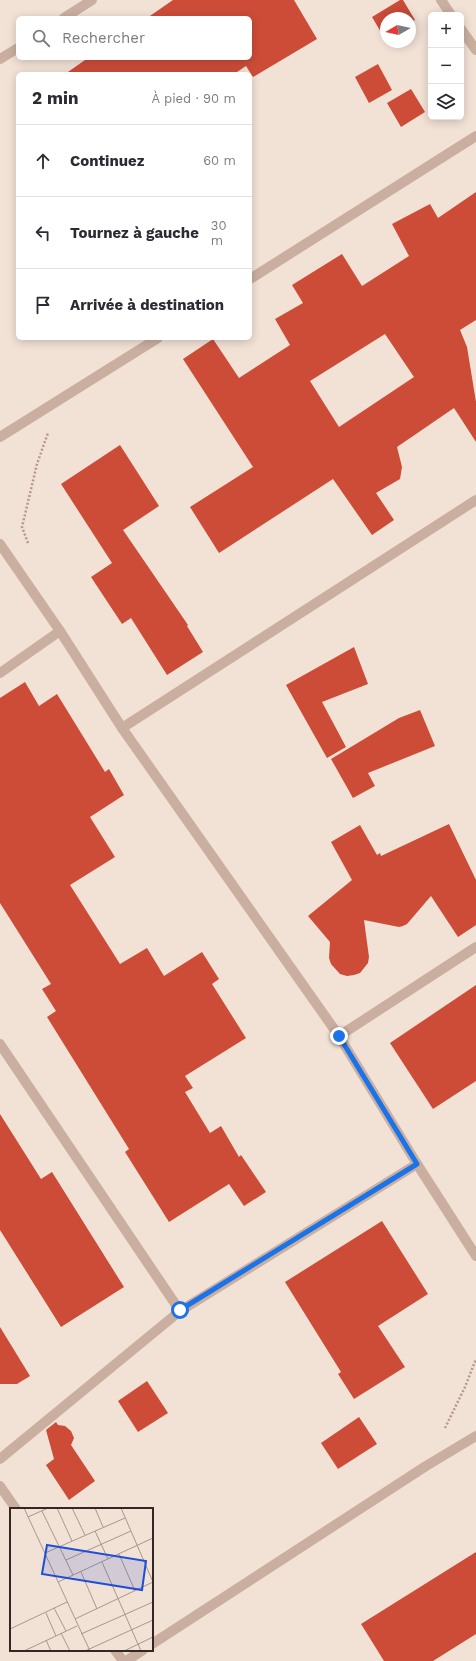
<!DOCTYPE html>
<html lang="fr">
<head>
<meta charset="utf-8">
<style>
	body { margin:0; font-family:"Work Sans",sans-serif; background:#f7f7f7; color:#2b2b33 }
	.controls { position:absolute; right:12px; top:12px; display:grid; overflow:hidden; border-radius:6px; box-shadow:0 2px 10px #0003 }
	.controls button { width:36px; height:36px; display:grid; place-items:center; padding:0; border:0; border-bottom:1px solid #e1e1e2; background:#fff; color:#2b2b33; font:20px sans-serif }
	.compass { position:absolute; left:380px; top:12px; width:36px; height:36px; border-radius:50%; background:#fff; box-shadow:0 2px 10px #0003; rotate:261deg }
	.stop { position:absolute; width:12px; height:12px; margin:-9px; border:3px solid #1a73e8; border-radius:50%; background:#fff }
	.stop.end { background:#1a73e8; border-color:#fff; box-shadow:0 1px 4px #0008 }
	.list { margin:0; padding:0; list-style:none }
	h2 { display:flex; justify-content:space-between; align-items:center; height:52px; margin:0; padding:0 16px; font-size:17px }
	h2 small { font-size:13px; font-weight:400; color:#7c7c81 }
	.list li { display:grid; grid-template-columns:26px 1fr auto; gap:12px; align-items:center; box-sizing:border-box; height:72px; padding:0 16px; border-top:1px solid #e1e1e2 }
	.list b { display:block; font-size:15px; white-space:nowrap }
	.list em { font-size:13px; font-style:normal; color:#7c7c81 }
	.icon { flex:none; width:22px; height:22px; fill:none; stroke:currentColor; stroke-width:2; stroke-linecap:round; stroke-linejoin:round }
	.map { position:relative; flex:none; width:476px; height:1661px; overflow:hidden }
	.search { position:absolute; background:#fff; box-shadow:0 2px 10px #0003; left:16px; top:16px; width:236px; height:44px; display:flex; align-items:center; gap:10px; box-sizing:border-box; padding:0 14px; border-radius:6px; color:#7c7c81; font-size:15px }
	.panel { position:absolute; background:#fff; box-shadow:0 2px 10px #0003; left:16px; top:72px; width:236px; height:268px; border-radius:6px }
	.map>svg:first-child { display:block }
</style>
</head>
<body>
<div class="map">
<svg width="476" height="1661" viewBox="0 0 476 1661">
	<rect width="100%" height="100%" fill="#f2e1d5"/>
	<g fill="#cc4c38" fill-rule="evenodd">
		<polygon points="173,0 294,0 317,39 253,77 246,66 234,74 65,74 88,58 250,58 250,18 147,18"/>
		<polygon points="400,0 403,0 415,20 410,23 410,18 386,18 385,39 372,17"/>
		<polygon points="378,64 392,90 369,103 355,77"/>
		<polygon points="411,89 425,112 401,127 387,103"/>
		<path d="M476 192V320L460 330 467 347 476 402V442L454 408 397 447 402 467 400 479 376 493 394 520 372 535 333 479 219 553 190 507 253 467 183 359 213 339 239 378 290 345 275 319 303 303 292 285 342 254 362 286 409 256 392 224 430 204 438 218ZM385 334 414 377 339 427 310 381Z"/>
		<polygon points="120,445 159,506 123,530 188,625 187,626 203,652 167,675 131,618 122,624 91,577 112,563 61,484"/>
		<polygon points="354,647 368,684 322,702 346,747 327,758 286,685"/>
		<polygon points="25,682 39,706 57,694 105,772 109,769 124,795 90,817 115,857 70,885 120,964 147,948 164,976 202,952 219,979 212,984 246,1038 185,1076 193,1088 185,1092 210,1133 221,1126 239,1157 241,1155 266,1192 244,1206 229,1184 169,1222 125,1152 129,1149 47,1017 56,1011 42,989 51,984 0,903 0,698"/>
		<polygon points="420,710 435,746 368,773 375,786 353,798 331,759 399,718"/>
		<polygon points="449,824 476,880 476,925 458,937 431,896 407,924 403,926 399,927 364,920 369,957 368,963 360,973 354,975 347,976 340,974 331,964 329,958 330,942 308,916 352,880 331,842 360,825 377,855 380,853 381,856"/>
		<polygon points="476,985 476,1081 433,1109 390,1043"/>
		<polygon points="0,1114 41,1179 52,1172 124,1287 61,1327 0,1230"/>
		<polygon points="382,1221 428,1294 378,1326 405,1367 354,1399 338,1374 341,1372 285,1282"/>
		<polygon points="0,1327 30,1376 17,1384 0,1384"/>
		<polygon points="147,1381 168,1413 138,1432 118,1401"/>
		<polygon points="359,1417 377,1444 338,1469 321,1443"/>
		<polygon points="56,1422 58,1425 65,1426 71,1431 74,1438 71,1445 95,1481 69,1500 46,1465 54,1459 46,1430"/>
		<polygon points="476,1552 476,1634 433,1661 384,1661 361,1624"/>
	</g>
	<g fill="none" stroke-linecap="round" stroke-linejoin="round">
		<g stroke="#b5988b" stroke-width="2.5" stroke-dasharray="2 2" stroke-linecap="butt">
			<polyline points="28,543 22,527 37,464 48,433"/>
			<polyline points="445,1428 465,1387 476,1359"/>
		</g>
		<g stroke="#caafa0" stroke-width="10">
			<polyline points="441,0 451,15"/>
			<polyline points="64,18 92,0"/>
			<polyline points="461,29 476,50"/>
			<polyline points="0,59 18,48"/>
			<polyline points="250,279 476,136"/>
			<polyline points="0,437 158,338"/>
			<polyline points="0,544 60,631 122,728 339,1036 417,1164 476,1256"/>
			<polyline points="0,673 60,631"/>
			<polyline points="122,728 476,500"/>
			<polyline points="339,1036 476,947"/>
			<polyline points="0,1044 180,1311"/>
			<polyline points="0,1459 180,1311 417,1164"/>
			<polyline points="0,1486 16,1509"/>
			<polyline points="152,1644 426,1466 476,1436"/>
			<polyline points="115,1650 123,1661"/>
			<polyline points="126,1661 143,1650"/>
		</g>
	</g>
	<g fill="none" stroke-linecap="round" stroke-linejoin="round">
		<polyline stroke="#1a73e8" stroke-width="5" points="180,1310 417,1164 339,1036"/>
	</g>
	<g transform="translate(10 1508)">
		<rect width="143" height="143" fill="#f2e1d5"/>
		<path fill="none" stroke="#a6978e" stroke-width="1" d="M14 0 80 143M47 0 62 33M62 0 75 27M85 0 93 19M111 0 143 74M32 3 63 67M18 9 38 0M85 23 98 51M35 45 115 10M109 46 125 83M56 52 121 23M92 54 131 143M71 64 87 101M48 74 143 30M44 100 56 123M36 105 46 128M65 111 143 74M0 121 57 94M51 125 60 143M71 126 143 94M36 132 41 143M14 143 67 118M75 143 143 112M114 143 143 129"/>
		<path fill="#1d4ed8" fill-opacity="0.15" stroke="#1d4ed8" stroke-width="2" d="M37 37 136 53 132 82 32 66Z"/>
		<rect width="143" height="143" fill="none" stroke="#332724" stroke-width="2"/>
	</g>
</svg>
<div class="controls">
<button>+</button>
<button>−</button>
<button><svg class="icon" aria-label="layers" viewBox="0 0 24 24"><path d="M12 4l9 5-9 5-9-5zM3 14l9 5 9-5"/></svg></button>
</div>
<svg class="compass" viewBox="-18 -18 36 36"><path d="M0-13l5 13h-10z" fill="#e53935"/><path d="M0 13l5-13h-10z" fill="#7c7c81"/></svg>
<div class="stop" style="left:180px;top:1310px"></div>
<div class="stop end" style="left:339px;top:1036px"></div>
<div class="search"><svg class="icon" aria-label="search" viewBox="0 0 24 24"><circle cx="10" cy="10" r="6"/><path d="M15 15l6 6"/></svg>Rechercher</div>
<section class="panel">
<h2>2 min<small>À pied · 90 m</small></h2>
<ul class="list">
<li><svg class="icon" aria-label="ahead" viewBox="0 0 24 24"><path d="M12 20V5M6 11l6-6 6 6"/></svg><div><b>Continuez</b></div><em>60 m</em></li>
<li><svg class="icon" aria-label="left" viewBox="0 0 24 24"><path d="M17 20v-9H6M10 6l-5 5 5 5"/></svg><div><b>Tournez à gauche</b></div><em>30 m</em></li>
<li><svg class="icon" aria-label="arrive" viewBox="0 0 24 24"><path d="M6 21V4h12l-3 4 3 4H6"/></svg><div><b>Arrivée à destination</b></div></li>
</ul>
</section>
</div>
</body>
</html>
